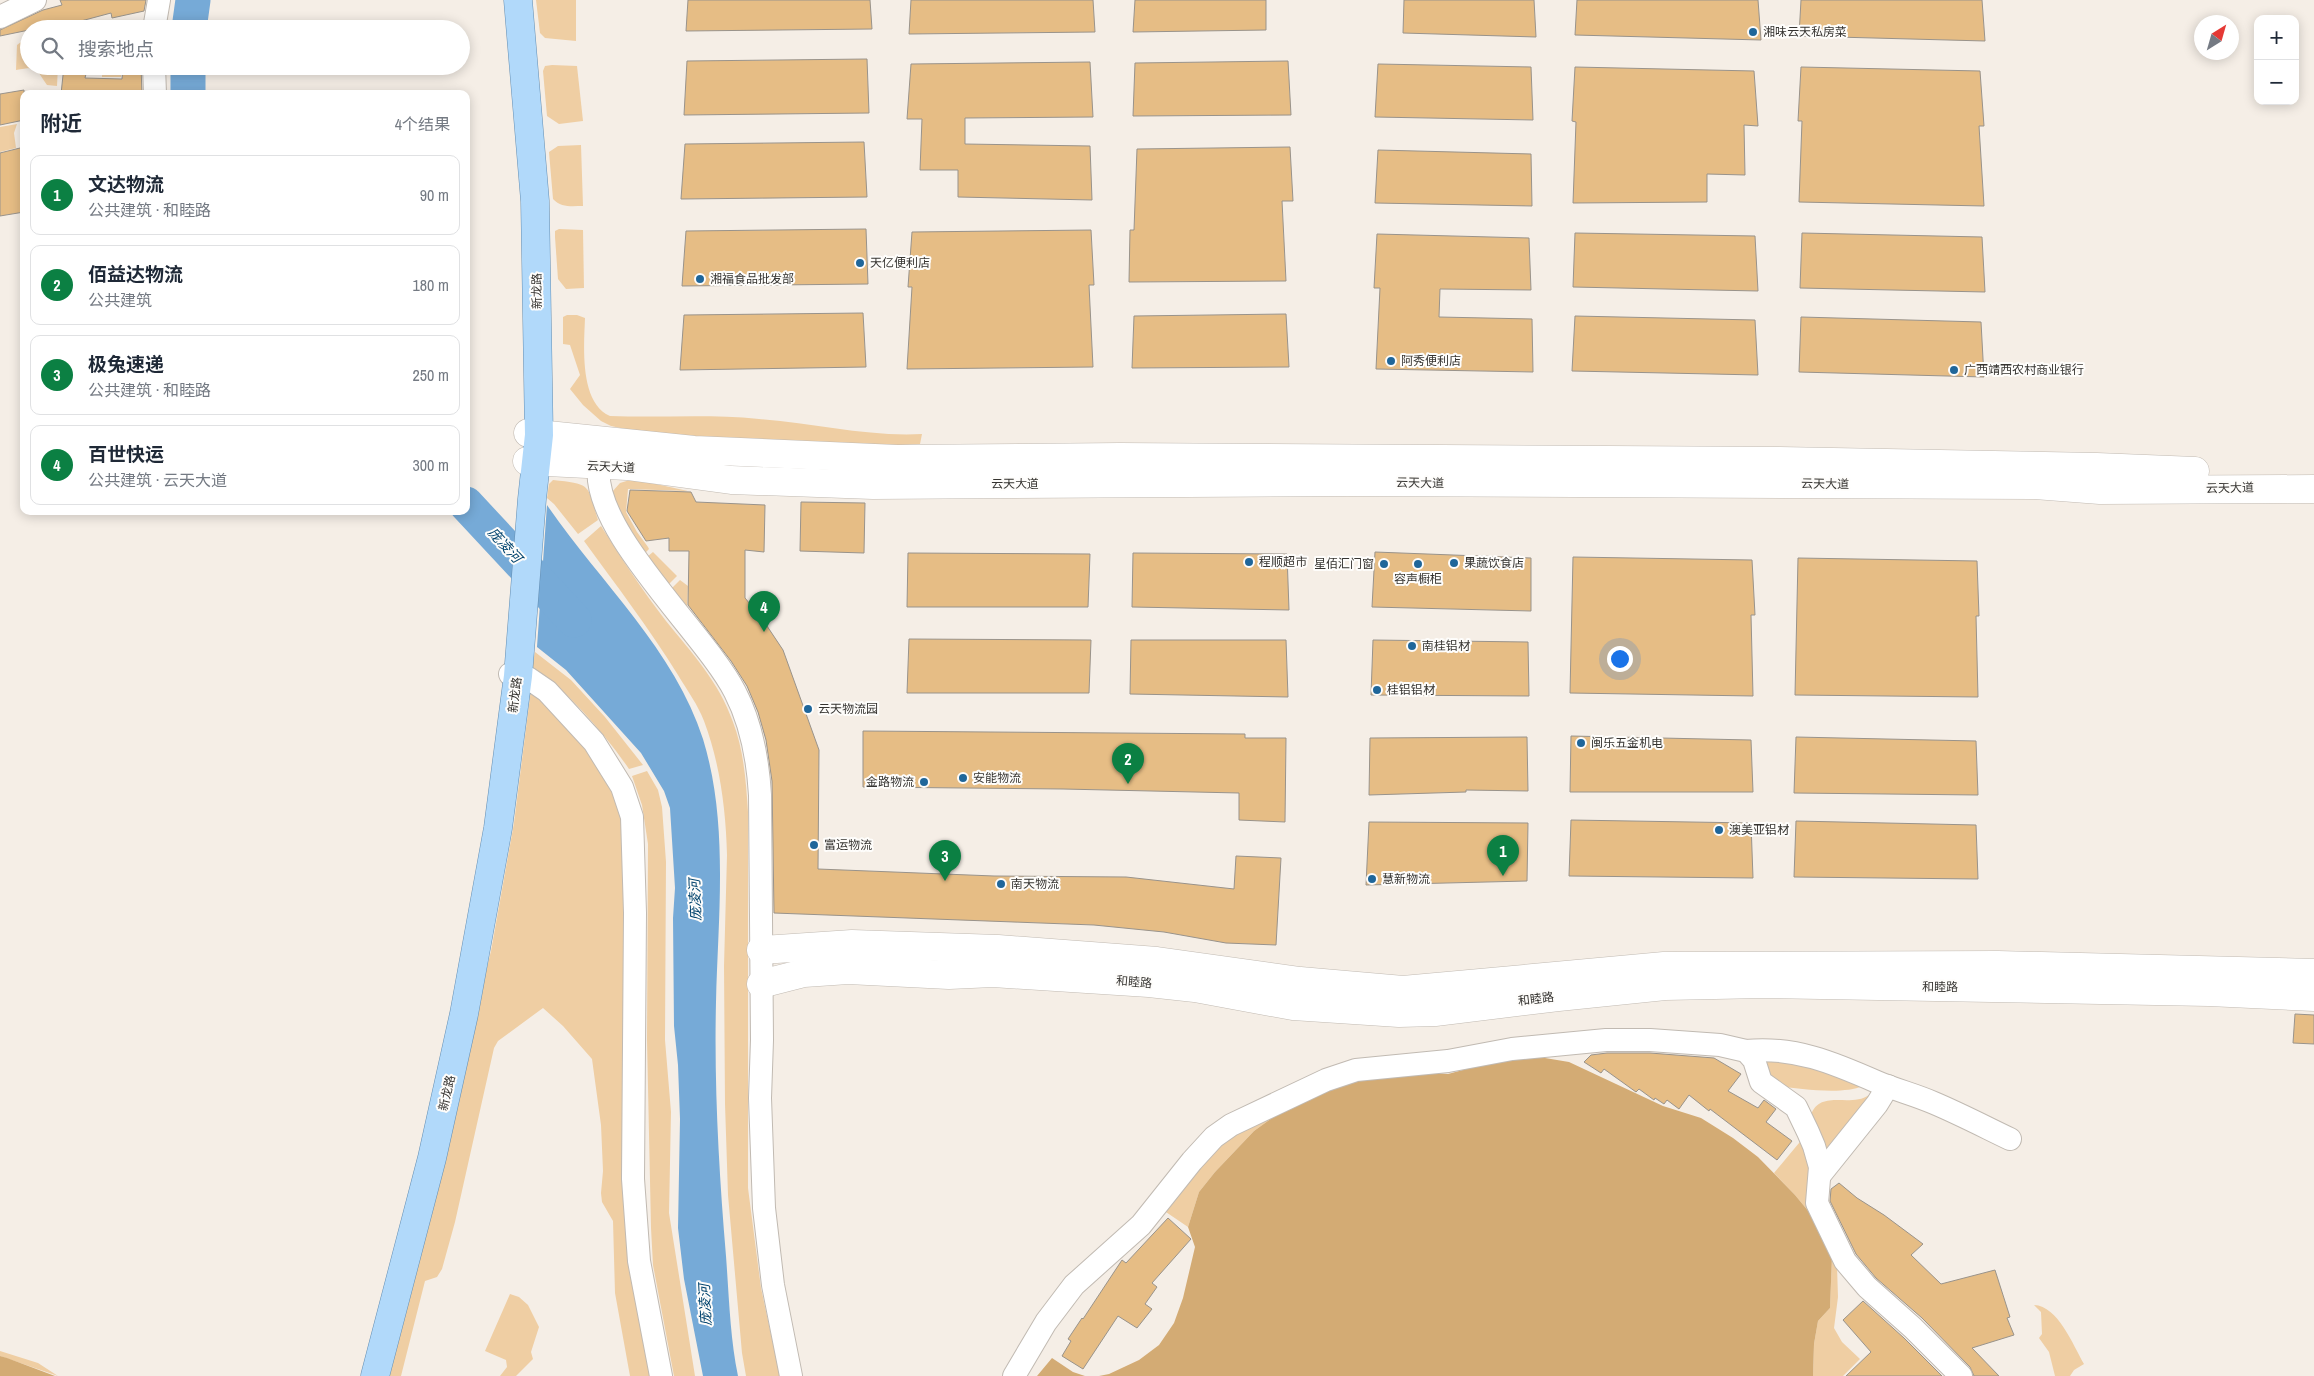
<!DOCTYPE html>
<html lang="zh">
<head>
<meta charset="utf-8">
<style>
	body { margin:0; font-family:"Archivo Narrow","Noto Sans SC",sans-serif; background:#f6f6f7; color:#1f2937 }
	.controls { position:absolute; right:15px; top:15px; display:grid; overflow:hidden; border-radius:10px; box-shadow:0 2px 12px #0003 }
	.controls button { width:45px; height:45px; display:grid; place-items:center; padding:0; border:0; border-bottom:1px solid #e0e1e3; background:#fff; color:#1f2937; font:25px sans-serif }
	.compass { position:absolute; left:2194px; top:15px; width:45px; height:45px; border-radius:50%; background:#fff; box-shadow:0 2px 12px #0003; rotate:37deg }
	.you { position:absolute; left:1619px; top:658px; width:18px; height:18px; margin:-12px; border:4px solid #fff; border-radius:50%; background:#1a73e8; box-shadow:0 0 0 8px #1a73e833 }
	.badge { display:grid; place-items:center; width:32px; height:32px; border-radius:50%; background:#0b8043; color:#fff; font-size:16px; font-weight:700 }
	.pin { position:absolute; translate:-50% -41px; filter:drop-shadow(0 1px 2px #0008) }
	.pin::after { content:''; position:absolute; top:26px; width:18px; height:15px; background:inherit; clip-path:polygon(0 0,100% 0,50% 100%) }
	.list { margin:0; padding:0; list-style:none }
	h2 { display:flex; justify-content:space-between; align-items:center; height:65px; margin:0; padding:0 20px; font-size:21px }
	h2 small { font-size:16px; font-weight:400; color:#747a83 }
	.list li { display:grid; grid-template-columns:32px 1fr auto; gap:15px; align-items:center; box-sizing:border-box; height:80px; margin:0 10px 10px; padding:0 10px; border:1px solid #e0e1e3; border-radius:10px }
	.list b { display:block; font-size:19px; white-space:nowrap }
	.list p { margin:0; font-size:16px; white-space:nowrap; color:#747a83 }
	.list em { font-size:16px; font-style:normal; color:#747a83 }
	.icon { flex:none; width:28px; height:28px; fill:none; stroke:currentColor; stroke-width:2; stroke-linecap:round; stroke-linejoin:round }
	.map { position:relative; flex:none; width:2314px; height:1376px; overflow:hidden }
	.search { position:absolute; background:#fff; box-shadow:0 2px 12px #0003; left:20px; top:20px; width:450px; height:55px; display:flex; align-items:center; gap:12px; box-sizing:border-box; padding:0 18px; border-radius:28px; color:#747a83; font-size:19px }
	.panel { position:absolute; background:#fff; box-shadow:0 2px 12px #0003; left:20px; top:90px; width:450px; height:425px; border-radius:10px }
	.map>svg:first-child { display:block }
</style>
</head>
<body>
<div class="map">
<svg width="2314" height="1376" viewBox="0 0 2314 1376">
	<rect width="100%" height="100%" fill="#f5eee6"/>
	<g fill="#efcea3">
		<polygon points="536,0 576,0 576,41 545,38 540,33"/>
		<path d="M29 40V66H58L57 86 47 85C35 68 39 66 16 70L17 45 21 42Z"/>
		<polygon points="552,65 577,66 583,121 559,124 547,116 543,71 545,66"/>
		<rect x="102" y="66" width="19" height="11"/>
		<polygon points="17,124 14,133 16,148 0,152 0,127"/>
		<path d="M581 145 583 206C572 206 561 208 553 199L549 152 558 146Z"/>
		<polygon points="559,229 583,230 584,288 566,289 558,279 555,237 555,231"/>
		<path d="M567 315H577L585 318C584 346 579 402 610 416 660 418 710 414 759 419 814 423 868 437 922 434L920 444 868 447 697 438 630 430 611 426 601 421 583 405 570 389 580 375 570 345 563 344V317Z"/>
		<polygon points="633,479 688,491 628,489 626,512 637,532 648,547 649,549 644,554 629,532 612,492 620,483"/>
		<path d="M553 480C593 484 587 485 598 520L578 534 554 504 547 498 549 484Z"/>
		<path d="M601 526C622 559 642 590 666 621 692 653 719 682 733 722 744 751 746 782 748 812V1188L761 1288 780 1376H746L742 1353 728 1195 725 1104 724 966 727 855C726 811 720 763 704 721 698 705 687 690 678 675 649 628 616 585 584 541Z"/>
		<polygon points="653,552 677,576 667,586 647,557"/>
		<polygon points="680,580 688,586 687,611 670,590"/>
		<path d="M535 652 571 680 605 717 643 765 629 769C606 735 566 689 532 667Z"/>
		<polygon points="531,689 603,768 624,822 653,1376 630,1376 615,1293 613,1221 602,1202 601,1193 603,1171 601,1125 592,1059 563,1026 543,1008 498,1041 494,1048 455,1222 442,1269 437,1277 425,1281 401,1376 386,1376 491,951 514,823"/>
		<polygon points="647,771 658,790 662,807 666,862 665,1040 671,1112 669,1213 695,1376 674,1376 653,1265 651,1228 647,1040 648,844 642,805 632,776"/>
		<path d="M1778 1055 1862 1086C1845 1095 1794 1089 1774 1085L1764 1060Z"/>
		<path d="M1869 1095H1873L1825 1159 1811 1115C1820 1089 1851 1108 1869 1095Z"/>
		<polygon points="1276,1115 1254,1131 1215,1172 1199,1192 1188,1227 1160,1208 1224,1139"/>
		<polygon points="1804,1137 1837,1266 1838,1297 1834,1328 1842,1342 1860,1359 1843,1376 1813,1376 1814,1344 1818,1321 1830,1308 1832,1256 1814,1218 1795,1195 1774,1173"/>
		<polygon points="510,1294 519,1297 528,1305 539,1327 531,1352 533,1359 516,1376 500,1376 507,1367 506,1360 485,1351"/>
		<path d="M2034 1305C2058 1306 2073 1345 2084 1364L2074 1370 2070 1376H2055L2049 1352 2039 1338 2042 1334 2041 1312Z"/>
		<polygon points="0,1351 38,1363 58,1376 0,1356"/>
	</g>
	<g fill="#d3ab74">
		<polygon points="1511,1057 1539,1057 1569,1062 1663,1106 1701,1118 1733,1138 1758,1157 1795,1195 1814,1218 1832,1256 1830,1308 1818,1321 1814,1344 1813,1376 1099,1376 1109,1374 1139,1360 1159,1345 1174,1323 1183,1298 1195,1247 1188,1227 1199,1192 1215,1172 1254,1131 1276,1115 1338,1082 1416,1072 1448,1074"/>
		<polygon points="0,1356 7,1358 55,1376 0,1376"/>
		<polygon points="1052,1358 1073,1372 1085,1376 1037,1376"/>
	</g>
	<path fill="#76aad7" d="M547 505C598 580 675 650 703 739 729 824 718 915 716 1002 714 1087 719 1172 726 1256 729 1296 730 1337 738 1376H703L684 1279 678 1228 680 1119 678 1065 674 1026 673 918 675 888 670 808 664 791 641 753 566 670 537 647Z"/>
	<g fill="none" stroke-linecap="round" stroke-linejoin="round">
		<g stroke="#76aad7" stroke-width="35">
			<polyline points="189,29 193,0"/>
			<polyline points="188,94 188,66"/>
			<polyline points="466,504 574,620"/>
		</g>
	</g>
	<g fill="#e6bd85" stroke="#99938b">
		<polygon points="60,0 146,0 144,11 112,18 111,13 66,25 66,23 29,29 29,30 0,36 0,30 43,10 62,5"/>
		<polygon points="688,0 870,0 872,29 686,31"/>
		<polygon points="911,0 1093,0 1095,32 909,34"/>
		<polygon points="1135,0 1266,0 1266,30 1133,32"/>
		<polygon points="1404,0 1534,0 1536,37 1403,33"/>
		<polygon points="1577,0 1758,0 1761,40 1575,35"/>
		<polygon points="1801,0 1982,0 1985,41 1799,36"/>
		<polygon points="867,59 869,113 684,115 687,61"/>
		<polygon points="1288,61 1291,115 1133,116 1135,63"/>
		<polygon points="1090,62 1093,117 965,118 965,144 1090,146 1092,200 958,197 958,170 920,170 922,119 907,119 911,64"/>
		<polygon points="1378,64 1531,67 1533,120 1375,117"/>
		<polygon points="64,66 88,66 85,78 122,79 123,66 141,66 142,94 61,94"/>
		<polygon points="1575,67 1754,71 1758,126 1744,125 1745,175 1707,174 1707,202 1573,203 1576,122 1572,121"/>
		<polygon points="1801,67 1980,71 1984,126 1979,126 1984,206 1799,202 1802,121 1798,121"/>
		<polygon points="24,90 24,120 0,125 0,94"/>
		<polygon points="864,142 867,197 681,199 685,144"/>
		<polygon points="24,147 24,212 0,216 0,153"/>
		<polygon points="1290,147 1293,201 1282,201 1286,281 1129,282 1130,230 1134,230 1137,149"/>
		<polygon points="1378,150 1531,154 1532,206 1375,203"/>
		<polygon points="866,229 868,284 682,286 686,231"/>
		<polygon points="1091,230 1094,285 1089,285 1093,367 907,369 912,287 908,287 912,232"/>
		<polygon points="1575,233 1755,236 1758,291 1573,287"/>
		<polygon points="1802,233 1982,237 1985,292 1800,288"/>
		<polygon points="1377,234 1529,238 1531,290 1440,289 1439,317 1532,319 1533,372 1376,369 1380,288 1374,288"/>
		<polygon points="863,313 866,367 680,370 684,315"/>
		<polygon points="1286,314 1289,367 1132,368 1134,316"/>
		<polygon points="1575,316 1755,320 1758,375 1572,371"/>
		<polygon points="1801,317 1981,322 1984,377 1799,372"/>
		<polygon points="630,490 691,492 696,502 765,505 764,552 745,550 745,598 761,617 783,650 819,750 818,869 994,876 1126,877 1234,889 1236,856 1281,858 1276,945 1226,943 1164,932 1094,925 774,913 772,781 766,740 758,712 747,686 731,661 688,605 689,551 669,551 669,538 646,541 627,511"/>
		<polygon points="801,502 865,503 864,553 800,551"/>
		<polygon points="1375,552 1531,558 1531,611 1372,607"/>
		<polygon points="908,553 1090,554 1088,607 907,607"/>
		<polygon points="1133,553 1287,554 1289,610 1132,607"/>
		<polygon points="1573,557 1752,560 1755,615 1751,615 1753,696 1570,693"/>
		<polygon points="1798,558 1977,561 1979,616 1976,616 1978,697 1795,695"/>
		<polygon points="909,639 1091,640 1089,693 907,693"/>
		<polygon points="1131,640 1286,640 1288,697 1130,694"/>
		<polygon points="1373,640 1528,642 1529,696 1371,695"/>
		<polygon points="863,731 1245,734 1245,738 1286,738 1285,822 1239,820 1239,793 1063,789 863,787"/>
		<polygon points="1571,736 1751,740 1753,792 1570,792"/>
		<polygon points="1527,737 1528,791 1466,790 1466,792 1369,795 1370,738"/>
		<polygon points="1796,737 1976,741 1978,795 1794,793"/>
		<polygon points="1571,820 1751,823 1753,878 1569,876"/>
		<polygon points="1796,821 1976,825 1978,879 1794,877"/>
		<polygon points="1369,822 1528,823 1527,881 1366,885"/>
		<polygon points="2295,1014 2314,1015 2314,1044 2293,1043"/>
		<polygon points="1607,1053 1650,1053 1714,1058 1741,1074 1728,1091 1758,1108 1764,1100 1776,1109 1766,1122 1792,1141 1777,1160 1710,1109 1709,1111 1689,1095 1679,1109 1667,1100 1664,1104 1655,1098 1654,1100 1639,1089 1636,1092 1604,1069 1601,1073 1584,1062 1591,1055"/>
		<polygon points="1839,1183 1857,1198 1884,1215 1923,1244 1911,1255 1941,1284 1995,1270 2010,1317 2007,1318 2014,1335 1972,1348 1999,1376 1974,1376 1970,1367 1922,1318 1876,1278 1856,1254 1830,1201 1831,1189"/>
		<polygon points="1168,1218 1191,1239 1152,1283 1157,1287 1145,1304 1152,1309 1137,1328 1118,1316 1083,1369 1062,1356 1071,1341 1068,1339 1082,1318 1083,1319 1122,1260 1126,1263"/>
		<polygon points="1863,1301 1904,1338 1942,1376 1846,1376 1871,1352 1843,1320"/>
	</g>
	<g fill="none" stroke-linecap="round" stroke-linejoin="round">
		<g stroke="#c1bab2" stroke-width="24">
			<g id="minor">
				<polyline points="0,17 35,0"/>
				<polyline points="154,29 159,0"/>
				<polyline points="154,66 155,94"/>
				<path d="M599 466C590 530 705 633 735 692 751 723 758 761 760 795L762 1040 760 1098 764 1208 773 1285 791 1376"/>
				<polyline points="510,674 528,678 547,691 594,742 622,787 632,817 635,913 633,1179 639,1261 661,1376"/>
				<path d="M1746 1051C1794 1046 1834 1063 1877 1082 1896 1090 1916 1095 1934 1103 1960 1114 1985 1127 2010 1139"/>
				<polyline points="1820,1175 1877,1104 1888,1086"/>
				<polyline points="1014,1376 1046,1322 1074,1285 1141,1225 1192,1161 1214,1137 1231,1125 1326,1080 1356,1070 1448,1061 1512,1049 1606,1040 1650,1040 1720,1045 1746,1051 1754,1060 1761,1082 1796,1107 1808,1132 1814,1146 1820,1167 1817,1203 1845,1261 1867,1287 1913,1328 1961,1376"/>
			</g>
		</g>
		<g stroke="#c1bab2" stroke-width="29">
			<g id="tertiary">
				<polyline points="761,950 852,944 998,949 1157,961 1300,981 1403,990 1664,966 1998,965 2314,973"/>
				<polyline points="761,984 804,973 848,970 949,975 993,973 1149,983 1195,988 1293,1006 1399,1013 1435,1012 1558,997 1665,986 1764,984 2209,992 2314,997"/>
			</g>
		</g>
		<g stroke="#c1bab2" stroke-width="29">
			<g id="secondary">
				<polyline points="528,433 694,450 897,459 1120,457 1780,461 2097,467 2195,471"/>
				<polyline points="527,461 627,466 731,480 873,485 1347,482 2035,485 2100,490 2314,489"/>
			</g>
		</g>
		<g stroke="#648eb2" stroke-width="29">
			<polyline id="primary" points="375,1376 432,1158 464,1014 498,828 518,676 532,499 539,435 535,201 518,0"/>
		</g>
		<use href="#minor" stroke="#fff" stroke-width="22"/>
		<use href="#tertiary" stroke="#fff" stroke-width="28"/>
		<use href="#secondary" stroke="#fff" stroke-width="28"/>
		<use href="#primary" stroke="#b1d9fa" stroke-width="28"/>
	</g>
	<g fill="#1f669a" stroke="#fefdfb" stroke-width="2">
		<circle cx="1753" cy="32" r="5"/>
		<circle cx="860" cy="263" r="5"/>
		<circle cx="700" cy="279" r="5"/>
		<circle cx="1391" cy="361" r="5"/>
		<circle cx="1954" cy="370" r="5"/>
		<circle cx="1249" cy="562" r="5"/>
		<circle cx="1454" cy="563" r="5"/>
		<circle cx="1384" cy="564" r="5"/>
		<circle cx="1418" cy="564" r="5"/>
		<circle cx="1412" cy="646" r="5"/>
		<circle cx="1377" cy="690" r="5"/>
		<circle cx="808" cy="709" r="5"/>
		<circle cx="1581" cy="743" r="5"/>
		<circle cx="963" cy="778" r="5"/>
		<circle cx="924" cy="782" r="5"/>
		<circle cx="1719" cy="830" r="5"/>
		<circle cx="814" cy="845" r="5"/>
		<circle cx="1372" cy="879" r="5"/>
		<circle cx="1001" cy="884" r="5"/>
	</g>
	<g text-anchor="middle" dominant-baseline="central" stroke-width="4" stroke-linejoin="round" paint-order="stroke">
		<g font-size="12" fill="#363431" stroke="#fefdfb" text-anchor="start">
			<text x="1763" y="32">湘味云天私房菜</text>
			<text x="870" y="263">天亿便利店</text>
			<text x="710" y="279">湘福食品批发部</text>
			<text x="1401" y="361">阿秀便利店</text>
			<text x="1964" y="370">广西靖西农村商业银行</text>
			<text x="1259" y="562">程顺超市</text>
			<text x="1464" y="563">果蔬饮食店</text>
			<text x="1374" y="564" text-anchor="end">星佰汇门窗</text>
			<text x="1418" y="579" text-anchor="middle">容声橱柜</text>
			<text x="1422" y="646">南桂铝材</text>
			<text x="1387" y="690">桂铝铝材</text>
			<text x="818" y="709">云天物流园</text>
			<text x="1591" y="743">闽乐五金机电</text>
			<text x="973" y="778">安能物流</text>
			<text x="914" y="782" text-anchor="end">金路物流</text>
			<text x="1729" y="830">澳美亚铝材</text>
			<text x="824" y="845">富运物流</text>
			<text x="1382" y="879">慧新物流</text>
			<text x="1011" y="884">南天物流</text>
		</g>
		<g font-size="12" fill="#363431" stroke="#fefdfb">
			<text transform="translate(537 291) rotate(-91)">新龙路</text>
			<text transform="translate(611 467) rotate(3)">云天大道</text>
			<text transform="translate(1420 483) rotate(1)">云天大道</text>
			<text x="1015" y="484">云天大道</text>
			<text transform="translate(1825 484) rotate(1)">云天大道</text>
			<text transform="translate(2230 488) rotate(-1)">云天大道</text>
			<text transform="translate(515 695) rotate(-83)">新龙路</text>
			<text transform="translate(1134 982) rotate(5)">和睦路</text>
			<text transform="translate(1940 987) rotate(1)">和睦路</text>
			<text transform="translate(1536 999) rotate(-7)">和睦路</text>
			<text transform="translate(447 1093) rotate(-77)">新龙路</text>
		</g>
		<g font-size="14" font-style="italic" fill="#01436d" stroke="#fefdfb">
			<text transform="translate(505 545) rotate(47)">庞凌河</text>
			<text transform="translate(695 900) rotate(-92)">庞凌河</text>
			<text transform="translate(705 1305) rotate(-93)">庞凌河</text>
		</g>
	</g>
</svg>
<div class="controls">
<button>+</button>
<button>−</button>
</div>
<svg class="compass" viewBox="-18 -18 36 36"><path d="M0-13l5 13h-10z" fill="#e53935"/><path d="M0 13l5-13h-10z" fill="#747a83"/></svg>
<div class="you"></div>
<div class="pin badge" style="left:1503px;top:876px">1</div>
<div class="pin badge" style="left:1128px;top:784px">2</div>
<div class="pin badge" style="left:945px;top:881px">3</div>
<div class="pin badge" style="left:764px;top:632px">4</div>
<div class="search"><svg class="icon" aria-label="search" viewBox="0 0 24 24"><circle cx="10" cy="10" r="6"/><path d="M15 15l6 6"/></svg>搜索地点</div>
<section class="panel">
<h2>附近<small>4个结果</small></h2>
<ul class="list">
<li><span class="badge">1</span><div><b>文达物流</b><p>公共建筑 · 和睦路</p></div><em>90 m</em></li>
<li><span class="badge">2</span><div><b>佰益达物流</b><p>公共建筑</p></div><em>180 m</em></li>
<li><span class="badge">3</span><div><b>极兔速递</b><p>公共建筑 · 和睦路</p></div><em>250 m</em></li>
<li><span class="badge">4</span><div><b>百世快运</b><p>公共建筑 · 云天大道</p></div><em>300 m</em></li>
</ul>
</section>
</div>
</body>
</html>
